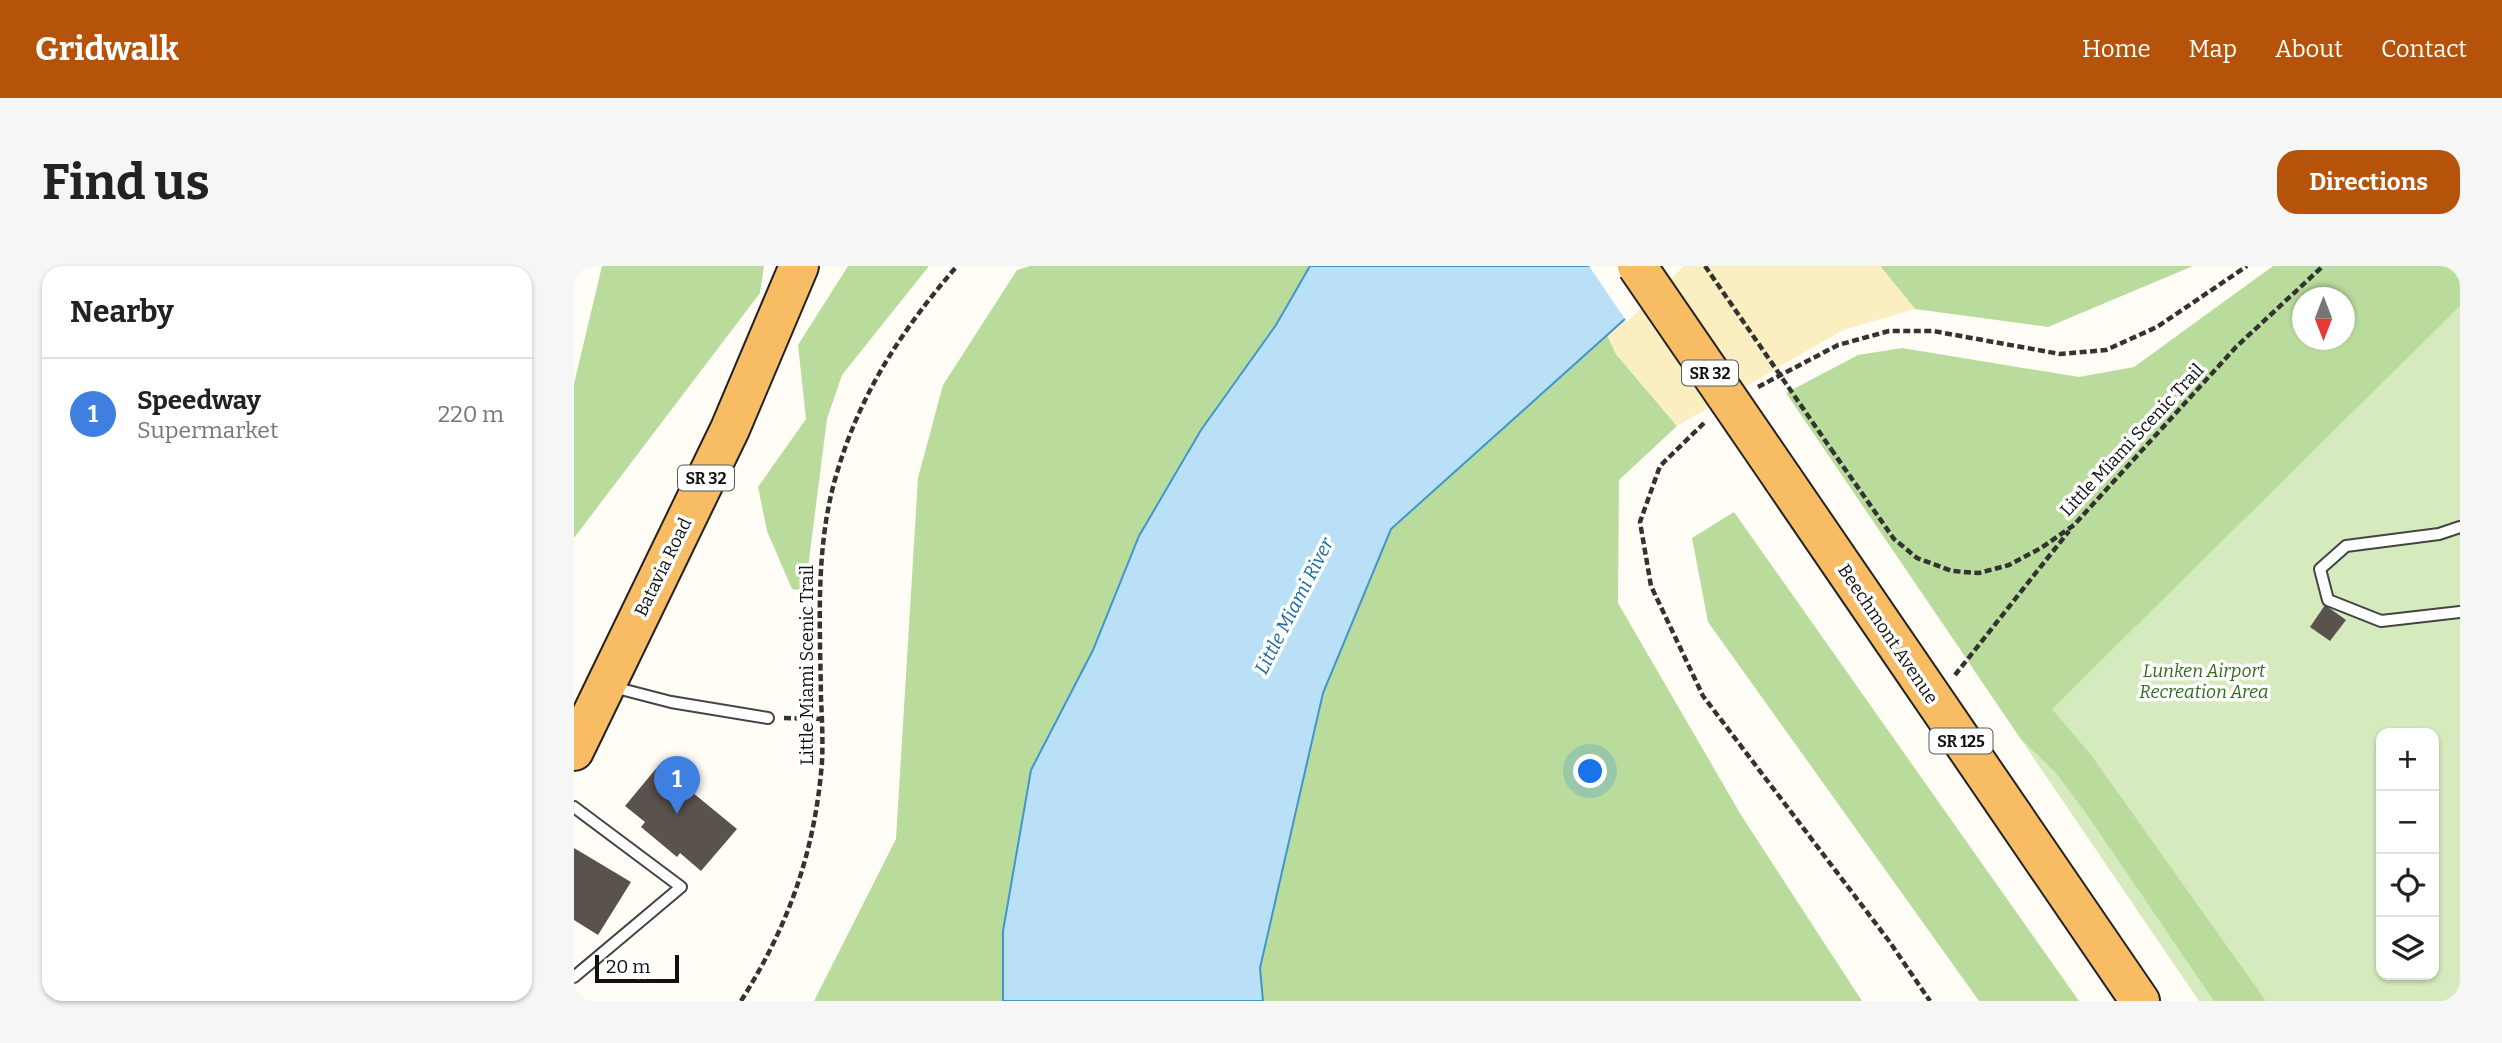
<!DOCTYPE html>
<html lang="en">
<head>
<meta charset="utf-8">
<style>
	body { margin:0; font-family:Bitter,serif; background:#f6f6f6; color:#222 }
	.controls { position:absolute; right:21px; bottom:21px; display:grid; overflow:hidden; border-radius:14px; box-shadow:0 2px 5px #0004 }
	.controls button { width:63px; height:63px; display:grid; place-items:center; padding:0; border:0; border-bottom:2px solid #e0e0e0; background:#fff; color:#222; font:35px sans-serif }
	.compass { position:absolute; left:1718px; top:21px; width:63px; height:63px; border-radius:50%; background:#fff; box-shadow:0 2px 5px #0004; rotate:180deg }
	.scale { position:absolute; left:21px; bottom:18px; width:84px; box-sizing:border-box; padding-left:7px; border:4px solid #111; border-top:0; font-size:19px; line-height:24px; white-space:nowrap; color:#111; -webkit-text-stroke:5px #fff; paint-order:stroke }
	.you { position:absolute; left:1017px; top:506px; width:24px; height:24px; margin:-18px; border:5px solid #fff; border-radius:50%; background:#1a73e8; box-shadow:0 0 0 10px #1a73e833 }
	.badge { display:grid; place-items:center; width:46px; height:46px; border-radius:50%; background:#b45309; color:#fff; font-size:23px; font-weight:700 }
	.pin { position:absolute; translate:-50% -58px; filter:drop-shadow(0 2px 4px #0008) }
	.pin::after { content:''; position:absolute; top:37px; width:24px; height:21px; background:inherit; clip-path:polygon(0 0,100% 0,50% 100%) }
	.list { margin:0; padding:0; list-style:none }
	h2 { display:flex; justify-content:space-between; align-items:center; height:91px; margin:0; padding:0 28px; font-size:30px }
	h2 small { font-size:23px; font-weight:400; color:#767676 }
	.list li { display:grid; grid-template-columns:46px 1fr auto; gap:21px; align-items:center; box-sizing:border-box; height:112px; padding:0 28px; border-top:2px solid #e0e0e0 }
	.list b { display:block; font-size:26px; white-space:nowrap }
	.list p { margin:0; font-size:23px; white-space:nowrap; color:#767676 }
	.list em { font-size:23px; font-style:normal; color:#767676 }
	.icon { flex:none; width:38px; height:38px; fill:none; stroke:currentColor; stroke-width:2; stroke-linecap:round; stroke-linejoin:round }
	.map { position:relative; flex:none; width:1886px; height:735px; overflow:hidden; border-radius:21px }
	header { display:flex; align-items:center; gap:42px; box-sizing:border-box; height:98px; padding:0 35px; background:#b45309; color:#fff }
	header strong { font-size:33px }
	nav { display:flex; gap:38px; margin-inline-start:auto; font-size:24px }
	.intro { display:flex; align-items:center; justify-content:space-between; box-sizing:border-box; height:168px; padding:0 42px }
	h1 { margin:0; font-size:49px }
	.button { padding:18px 32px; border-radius:21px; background:#b45309; color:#fff; font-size:24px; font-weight:700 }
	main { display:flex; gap:42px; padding:0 42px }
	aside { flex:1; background:#fff; border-radius:21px; box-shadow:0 2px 5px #0004 }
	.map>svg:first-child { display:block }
</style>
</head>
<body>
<header>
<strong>Gridwalk</strong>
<nav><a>Home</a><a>Map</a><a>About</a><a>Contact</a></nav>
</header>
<div class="intro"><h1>Find us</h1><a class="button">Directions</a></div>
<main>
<aside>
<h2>Nearby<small></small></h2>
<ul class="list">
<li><span class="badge" style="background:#3f7fe0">1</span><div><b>Speedway</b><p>Supermarket</p></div><em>220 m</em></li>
</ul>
</aside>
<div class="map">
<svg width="1886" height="735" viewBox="0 0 1886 735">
	<rect width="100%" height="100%" fill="#fffdf5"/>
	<path fill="#d5ebbd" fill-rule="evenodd" d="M1760 0H1886V735H1625L1399 403 1668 86ZM1728 32H1770V74H1728ZM1807 467H1860V709H1807Z"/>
	<g fill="#b9dc9c" fill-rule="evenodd">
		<polygon points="28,0 190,0 186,27 0,272 0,118"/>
		<polygon points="274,0 355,0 268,109 253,153 231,325 218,323 193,265 184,221 232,153 224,79"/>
		<polygon points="456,0 736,0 702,59 627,164 565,270 519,384 429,665 429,735 240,735 322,573 344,212 369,119 443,4"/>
		<polygon points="1306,0 1619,0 1474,61 1341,43"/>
		<path d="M1699 0H1886V40L1478 443 1517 489 1692 735H1640L1514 550 1482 507 1447 473 1212 127 1284 89 1328 82 1505 111 1560 101ZM1728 32H1770V74H1728Z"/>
		<polygon points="1033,69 1042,88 1103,160 1045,214 1044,337 1167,549 1288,735 689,735 686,702 749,427 817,263"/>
		<polygon points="1160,246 1505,735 1405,735 1134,356 1118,272"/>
	</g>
	<polygon fill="#fbeec1" points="1105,0 1306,0 1341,43 1269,64 1103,160 1042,88 1033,69"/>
	<polygon fill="#b9e0f7" stroke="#3f96cf" stroke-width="2" points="736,0 1107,0 1081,26 817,263 749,427 686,702 689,735 429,735 429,665 457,504 519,384 565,270 627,164 702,59"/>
	<polygon fill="#fffdf5" points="1015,0 1110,0 1053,56"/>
	<g fill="#5a524d">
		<polygon points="1751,339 1772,354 1756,375 1736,361"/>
		<polygon points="85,499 163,563 127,605 106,587 103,591 67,561 71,556 51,540"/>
		<polygon points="0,582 57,616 24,669 0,654"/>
	</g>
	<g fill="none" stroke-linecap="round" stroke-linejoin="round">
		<g stroke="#444" stroke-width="14">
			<g id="service">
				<polyline points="1886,261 1865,268 1772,280 1746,303 1754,334 1807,355 1886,346"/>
				<polyline points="39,421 97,436 194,452"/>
				<polyline points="0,541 107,621 0,711"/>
			</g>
		</g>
		<g stroke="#222" stroke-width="42">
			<g id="trunk">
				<polyline points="1209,213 1566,735"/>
				<polyline points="0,485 156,163 225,0"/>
			</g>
		</g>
		<g stroke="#333" stroke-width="4.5" stroke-dasharray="7 3.5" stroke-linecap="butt">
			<polyline points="1184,121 1264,79 1315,65 1359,65 1486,88 1532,84 1583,61 1673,0"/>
			<polyline points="1130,157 1086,200 1066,256 1077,320 1129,430 1315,675 1356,735"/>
			<polyline points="1257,183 1320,273 1343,292 1378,305 1405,307 1435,299 1467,282 1500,259 1662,81 1749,0"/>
			<polyline points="1381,409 1495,265"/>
			<polyline points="210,452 248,453"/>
			<path d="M167 735C215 659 241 585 248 496 249 475 248 453 247 432 246 358 241 282 262 210 286 127 327 65 383 0"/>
		</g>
		<use href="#service" stroke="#fff" stroke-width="10"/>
		<use href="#trunk" stroke="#f7bc64" stroke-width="38"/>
		<g stroke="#222" stroke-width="42" stroke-linecap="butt">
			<polyline id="trunk-bridge" points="1063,0 1209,213"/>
		</g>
		<polyline stroke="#333" stroke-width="4.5" stroke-dasharray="7 3.5" stroke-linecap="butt" points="1131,0 1257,183"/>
		<use href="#trunk-bridge" stroke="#f7bc64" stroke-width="38"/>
	</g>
	<g text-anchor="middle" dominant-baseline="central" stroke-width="7" stroke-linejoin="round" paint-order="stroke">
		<g fill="#fff" stroke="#585858" stroke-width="2">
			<rect x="1108" y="94.5" width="56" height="25" rx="5"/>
			<rect x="104" y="199.5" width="56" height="25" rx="5"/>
			<rect x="1355.5" y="462.5" width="63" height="25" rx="5"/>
		</g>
		<g font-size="16" font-weight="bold" fill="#111">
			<text x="1136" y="107">SR 32</text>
			<text x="132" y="212">SR 32</text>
			<text x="1387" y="475">SR 125</text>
		</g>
		<g font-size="18" fill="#111" stroke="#fff">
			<text transform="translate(1558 174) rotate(-47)">Little Miami Scenic Trail</text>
			<text transform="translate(89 301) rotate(-64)">Batavia Road</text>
			<text transform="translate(1314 368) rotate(56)">Beechmont Avenue</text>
			<text transform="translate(233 399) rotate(-90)">Little Miami Scenic Trail</text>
		</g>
		<g font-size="18" font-style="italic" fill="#2f6b1f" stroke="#fff">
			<text x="1630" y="405">Lunken Airport<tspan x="1630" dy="21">Recreation Area</tspan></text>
		</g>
		<g font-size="19" font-style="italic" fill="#1768a6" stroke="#fff">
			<text transform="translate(720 340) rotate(-63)">Little Miami River</text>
		</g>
	</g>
</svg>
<div class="controls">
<button>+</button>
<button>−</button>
<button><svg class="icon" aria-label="locate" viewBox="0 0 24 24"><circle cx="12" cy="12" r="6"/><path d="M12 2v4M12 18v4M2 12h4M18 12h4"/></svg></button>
<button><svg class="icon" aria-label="layers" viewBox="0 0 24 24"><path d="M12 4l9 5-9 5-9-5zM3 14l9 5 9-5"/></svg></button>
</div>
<svg class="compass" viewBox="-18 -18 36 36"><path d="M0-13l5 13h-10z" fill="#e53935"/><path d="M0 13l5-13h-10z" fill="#767676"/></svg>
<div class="scale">20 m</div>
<div class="you"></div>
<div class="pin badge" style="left:103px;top:548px;background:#3f7fe0">1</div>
</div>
</main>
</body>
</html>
